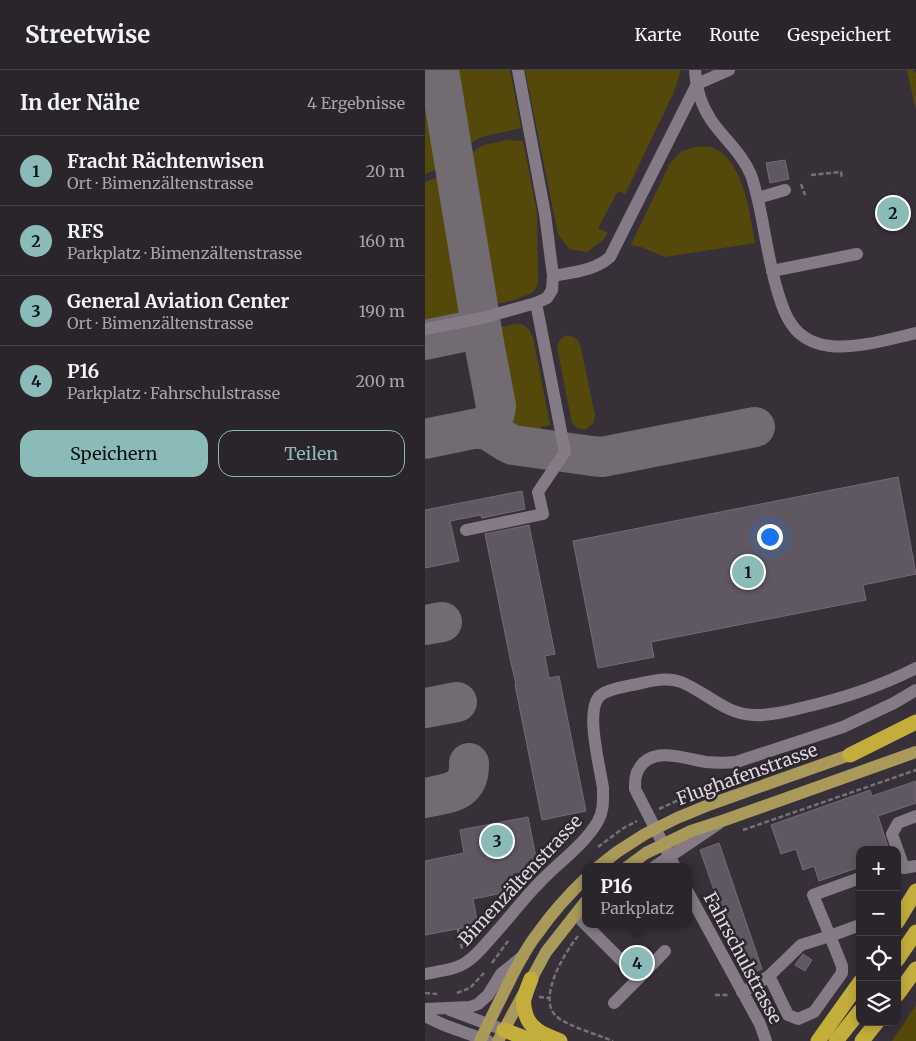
<!DOCTYPE html>
<html lang="de">
<head>
<meta charset="utf-8">
<style>
	body { margin:0; font-family:Merriweather,serif; background:#322c33; color:#f1f3f6 }
	.controls { position:absolute; right:15px; bottom:15px; display:grid; overflow:hidden; border-radius:10px; box-shadow:0 2px 12px #0003 }
	.controls button { width:45px; height:45px; display:grid; place-items:center; padding:0; border:0; border-bottom:1px solid #464147; background:#2a242b; color:#f1f3f6; font:25px sans-serif }
	.you { position:absolute; left:344px; top:466px; width:18px; height:18px; margin:-12px; border:4px solid #fff; border-radius:50%; background:#1a73e8; box-shadow:0 0 0 8px #1a73e833 }
	.badge { display:grid; place-items:center; width:32px; height:32px; border-radius:50%; background:#8bbbb9; color:#111; font-size:16px; font-weight:700 }
	.pin { position:absolute; translate:-50% -50%; border:2px solid #fff; box-shadow:0 1px 5px #0006 }
	.popup { position:absolute; left:157px; top:793px; width:110px; height:65px; box-sizing:border-box; display:grid; place-content:center; border-radius:10px; background:#2a242b; filter:drop-shadow(0 1px 4px #0005); font-size:16px; white-space:nowrap; color:#a5a4a9 }
	.popup b { font-size:19px; color:#f1f3f6 }
	.popup::after { content:''; position:absolute; left:50%; top:100%; margin-left:-10px; border:10px solid transparent; border-top-color:#2a242b }
	.list { margin:0; padding:0; list-style:none }
	h2 { display:flex; justify-content:space-between; align-items:center; height:65px; margin:0; padding:0 20px; font-size:21px }
	h2 small { font-size:16px; font-weight:400; color:#a5a4a9 }
	.list li { display:grid; grid-template-columns:32px 1fr auto; gap:15px; align-items:center; box-sizing:border-box; height:70px; padding:0 20px; border-top:1px solid #464147 }
	.list b { display:block; font-size:19px; white-space:nowrap }
	.list p { margin:0; font-size:16px; white-space:nowrap; color:#a5a4a9 }
	.list em { font-size:16px; font-style:normal; color:#a5a4a9 }
	.actions { display:flex; gap:10px; padding:15px 20px }
	.actions a { flex:1; padding:11px 0; border:1px solid #8bbbb9; border-radius:15px; text-align:center; font-size:18px; color:#8bbbb9 }
	.actions .main { background:#8bbbb9; color:#111 }
	.icon { flex:none; width:28px; height:28px; fill:none; stroke:currentColor; stroke-width:2; stroke-linecap:round; stroke-linejoin:round }
	.map { position:relative; flex:none; width:491px; height:971px; overflow:hidden }
	header { display:flex; align-items:center; gap:30px; box-sizing:border-box; height:70px; padding:0 25px; background:#2a242b; border-bottom:1px solid #464147 }
	header strong { font-size:24px }
	nav { display:flex; gap:28px; margin-inline-start:auto; font-size:18px }
	main { display:flex }
	aside { flex:1; background:#2a242b }
	.map>svg:first-child { display:block }
</style>
</head>
<body>
<header>
<strong>Streetwise</strong>
<nav><a>Karte</a><a>Route</a><a>Gespeichert</a></nav>
</header>
<main>
<aside>
<h2>In der Nähe<small>4 Ergebnisse</small></h2>
<ul class="list">
<li><span class="badge">1</span><div><b>Fracht Rächtenwisen</b><p>Ort · Bimenzältenstrasse</p></div><em>20 m</em></li>
<li><span class="badge">2</span><div><b>RFS</b><p>Parkplatz · Bimenzältenstrasse</p></div><em>160 m</em></li>
<li><span class="badge">3</span><div><b>General Aviation Center</b><p>Ort · Bimenzältenstrasse</p></div><em>190 m</em></li>
<li><span class="badge">4</span><div><b>P16</b><p>Parkplatz · Fahrschulstrasse</p></div><em>200 m</em></li>
</ul>
<div class="actions"><a class="main">Speichern</a><a>Teilen</a></div>
</aside>
<div class="map">
<svg width="491" height="971" viewBox="0 0 491 971">
	<rect width="100%" height="100%" fill="#383039"/>
	<g fill="#54490b">
		<polygon points="0,0 6,0 21,93 13,99 0,104"/>
		<polygon points="23,0 85,0 96,58 56,67 36,78"/>
		<polygon points="100,0 256,0 249,22 200,124 193,121 173,158 183,163 179,169 162,182 144,179 133,164"/>
		<polygon points="482,0 488,0 491,4 491,41"/>
		<path d="M82 70 98 71 112 142 113 211C112 215 112 219 108 222 104 225 98 226 94 228 79 233 64 240 58 219L38 88 59 75Z"/>
		<path d="M270 77C274 77 281 76 285 77 319 87 325 145 330 173L240 187 216 177 206 175 245 93 257 81Z"/>
		<path d="M23 102 43 230C41 250 15 250 0 253V112L17 106Z"/>
		<path d="M91 254C100 253 104 259 108 267L125 355 116 357V359L84 363 65 259Z"/>
		<path d="M140 266C147 265 152 268 155 274L170 345 168 354 161 359C153 360 148 357 146 349L132 276 134 271Z"/>
		<polygon points="491,935 491,971 467,971"/>
	</g>
	<g fill="none" stroke-linecap="round" stroke-linejoin="round">
		<g stroke="#726b72" stroke-width="40">
			<polyline points="0,270 43,261 53,264 59,273"/>
			<path d="M53 359C67 358 76 371 88 375L167 386 177 387 330 357"/>
			<path d="M0 369 58 357C67 352 70 346 71 336L59 273 14 0"/>
			<polyline points="0,555 17,552"/>
			<polyline points="0,638 32,632"/>
			<path d="M0 728C24 723 45 723 44 693"/>
		</g>
	</g>
	<g fill="#5f5761" stroke="#746b75">
		<polygon points="360,90 364,109 345,113 341,93"/>
		<polygon points="473,407 491,504 438,515 441,530 226,572 229,587 173,598 148,471"/>
		<polygon points="97,421 100,439 57,448 56,445 25,451 34,491 0,498 0,440"/>
		<polygon points="104,455 130,584 120,586 124,608 134,606 161,741 117,750 90,615 91,614 86,593 60,464"/>
		<polygon points="491,711 491,733 453,746 464,780 435,780 435,797 394,811 389,796 378,800 371,779 356,784 346,755 445,720 447,726"/>
		<polygon points="103,747 113,797 100,800 102,814 99,815 98,819 48,829 53,855 0,865 0,791 39,783 35,760"/>
		<polygon points="294,773 337,899 324,904 305,866 275,780"/>
		<polygon points="378,884 387,890 380,901 370,895"/>
	</g>
	<g fill="none" stroke-linecap="round" stroke-linejoin="round">
		<g stroke="#777078" stroke-width="2.5" stroke-dasharray="5 2.5" stroke-linecap="butt">
			<polyline points="386,105 416,102 417,108"/>
			<polyline points="376,114 380,125"/>
			<polyline points="234,739 258,728 280,720"/>
			<polyline points="318,760 491,700"/>
			<polyline points="173,777 197,759 212,751"/>
			<polyline points="33,859 37,879"/>
			<path d="M153 866C140 882 112 928 131 946 142 956 174 965 188 971"/>
			<polyline points="67,893 83,871"/>
			<polyline points="0,923 12,924"/>
			<polyline points="32,923 45,918 59,903"/>
			<polyline points="290,925 304,925"/>
			<polyline points="114,927 125,928"/>
		</g>
		<g stroke="#847b86" stroke-width="12">
			<path d="M270 0C271 18 276 35 286 50 299 69 317 83 326 105 331 119 334 134 337 149 341 171 345 194 351 216 356 233 361 251 374 263 382 270 394 275 405 276 432 279 465 269 491 263"/>
			<polyline points="333,128 360,120"/>
			<polyline points="347,201 432,184"/>
			<path d="M128 206C149 202 169 201 185 187L272 14 304 0"/>
			<polyline points="0,259 57,248 111,233 122,228 127,220 128,206 120,144 93,0"/>
			<polyline points="41,460 118,444 113,422 140,382 111,233"/>
			<polyline points="491,746 473,753 467,764 479,798 491,796"/>
			<polyline points="229,797 293,754"/>
			<path d="M250 797 210 719C210 710 210 704 215 697 229 676 261 689 281 692 291 693 301 693 311 692L418 657 469 633 491 620"/>
			<polyline points="263,822 335,954 341,971"/>
			<polyline points="157,851 214,908 240,881"/>
			<path d="M0 904C15 901 31 900 43 891 52 885 58 877 65 869 82 851 97 830 115 812 133 793 161 773 173 751 179 740 178 730 178 718 175 697 161 645 173 628 178 620 198 617 207 615 223 612 240 606 256 612 281 622 300 644 328 645 345 646 364 641 380 637 419 628 456 616 491 598"/>
			<polyline points="344,906 363,945 373,949 389,942 417,903 417,896 405,866 435,855"/>
			<polyline points="317,922 329,916 344,906 376,875 405,866 388,825 435,808"/>
			<polyline points="189,933 214,908"/>
			<polyline points="0,939 45,937 53,934 63,925 76,904 98,886"/>
			<polyline points="25,940 79,960"/>
			<polyline points="0,946 19,955 63,971"/>
		</g>
		<g stroke="#aa9a59" stroke-width="12">
			<polyline points="173,797 192,782 220,764 252,748 286,734 433,682"/>
			<polyline points="202,797 221,783 266,761 297,751 491,682"/>
			<path d="M55 971C64 952 73 934 82 916 91 898 100 879 113 863 127 843 143 825 161 808"/>
			<polyline points="73,971 121,882 161,831"/>
		</g>
		<g stroke="#c4ae3b" stroke-width="15">
			<polyline points="425,685 491,652"/>
			<polyline points="472,852 491,821"/>
			<polyline points="472,890 491,862"/>
			<path d="M106 909C103 916 101 922 99 929 98 934 99 939 101 945 106 961 121 965 135 971"/>
			<polyline points="472,925 491,899"/>
			<polyline points="79,960 108,971"/>
			<polyline points="393,971 435,912"/>
			<polyline points="411,971 435,941"/>
			<polyline points="437,971 452,952"/>
		</g>
	</g>
	<g text-anchor="middle" dominant-baseline="central" stroke-width="5" stroke-linejoin="round" paint-order="stroke">
		<g font-size="18" fill="#ddd8de" stroke="#2e262f">
			<text transform="translate(322 704) rotate(-20)">Flughafenstrasse</text>
			<text transform="translate(95 810) rotate(-47)">Bimenzältenstrasse</text>
			<text transform="translate(318 888) rotate(62)">Fahrschulstrasse</text>
		</g>
	</g>
</svg>
<div class="controls">
<button>+</button>
<button>−</button>
<button><svg class="icon" aria-label="locate" viewBox="0 0 24 24"><circle cx="12" cy="12" r="6"/><path d="M12 2v4M12 18v4M2 12h4M18 12h4"/></svg></button>
<button><svg class="icon" aria-label="layers" viewBox="0 0 24 24"><path d="M12 4l9 5-9 5-9-5zM3 14l9 5 9-5"/></svg></button>
</div>
<div class="you"></div>
<div class="pin badge" style="left:323px;top:502px">1</div>
<div class="pin badge" style="left:468px;top:143px">2</div>
<div class="pin badge" style="left:72px;top:771px">3</div>
<div class="pin badge" style="left:212px;top:893px">4</div>
<div class="popup"><b>P16</b>Parkplatz</div>
</div>
</main>
</body>
</html>
